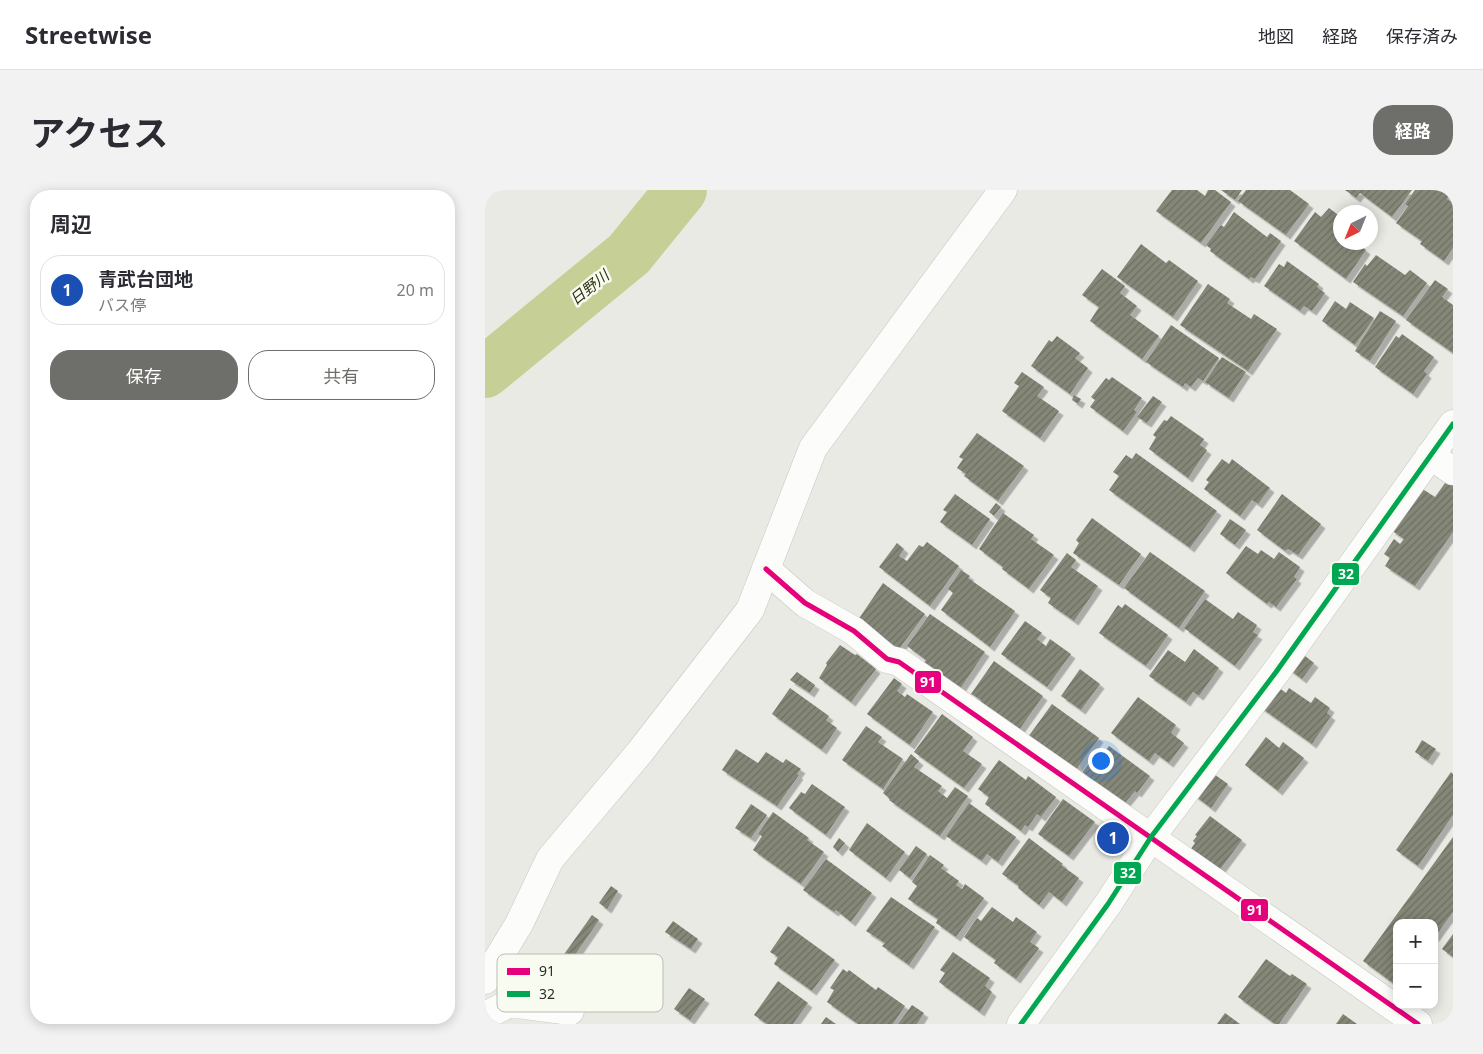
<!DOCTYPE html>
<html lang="ja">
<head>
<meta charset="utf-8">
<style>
	body { margin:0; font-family:"Noto Sans","Noto Sans JP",sans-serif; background:#f2f2f3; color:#2b2b33 }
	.controls { position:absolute; right:15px; bottom:15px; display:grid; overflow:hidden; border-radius:10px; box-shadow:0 2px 12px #0003 }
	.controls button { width:45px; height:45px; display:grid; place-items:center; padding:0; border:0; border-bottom:1px solid #e1e1e2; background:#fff; color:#2b2b33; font:25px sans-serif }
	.compass { position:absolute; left:848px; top:15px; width:45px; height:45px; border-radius:50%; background:#fff; box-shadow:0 2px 12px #0003; rotate:223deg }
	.you { position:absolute; left:615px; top:570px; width:18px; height:18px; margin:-12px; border:4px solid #fff; border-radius:50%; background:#1a73e8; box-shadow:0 0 0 8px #1a73e833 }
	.badge { display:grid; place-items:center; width:32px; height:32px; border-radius:50%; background:#6e6f6a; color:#fff; font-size:16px; font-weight:700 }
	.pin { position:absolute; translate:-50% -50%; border:2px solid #fff; box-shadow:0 1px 5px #0006 }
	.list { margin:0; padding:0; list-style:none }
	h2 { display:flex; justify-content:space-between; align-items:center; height:65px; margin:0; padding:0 20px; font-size:21px }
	h2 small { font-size:16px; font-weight:400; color:#7c7c81 }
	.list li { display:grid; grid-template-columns:32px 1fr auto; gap:15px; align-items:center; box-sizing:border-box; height:70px; margin:0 10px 10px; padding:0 10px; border:1px solid #e1e1e2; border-radius:20px }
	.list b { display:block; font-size:19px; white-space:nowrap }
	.list p { margin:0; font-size:16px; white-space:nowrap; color:#7c7c81 }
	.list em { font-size:16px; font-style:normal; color:#7c7c81 }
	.actions { display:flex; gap:10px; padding:15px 20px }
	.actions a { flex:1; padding:11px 0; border:1px solid #6e6f6a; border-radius:20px; text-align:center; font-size:18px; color:#6e6f6a }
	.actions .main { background:#6e6f6a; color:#fff }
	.map { position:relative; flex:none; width:968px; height:834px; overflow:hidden; border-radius:20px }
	header { display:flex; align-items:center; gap:30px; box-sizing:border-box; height:70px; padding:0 25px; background:#fff; border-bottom:1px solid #e1e1e2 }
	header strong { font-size:24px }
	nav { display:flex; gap:28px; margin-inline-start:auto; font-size:18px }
	.intro { display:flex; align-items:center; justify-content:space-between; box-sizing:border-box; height:120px; padding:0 30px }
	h1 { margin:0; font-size:35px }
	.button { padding:12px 22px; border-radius:20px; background:#6e6f6a; color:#fff; font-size:18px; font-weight:700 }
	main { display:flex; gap:30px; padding:0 30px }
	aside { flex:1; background:#fff; border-radius:20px; box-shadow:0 2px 12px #0003 }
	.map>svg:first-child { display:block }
</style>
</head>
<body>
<header>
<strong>Streetwise</strong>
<nav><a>地図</a><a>経路</a><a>保存済み</a></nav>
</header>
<div class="intro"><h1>アクセス</h1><a class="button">経路</a></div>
<main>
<aside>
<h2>周辺<small></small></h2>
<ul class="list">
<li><span class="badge" style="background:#1a4fb4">1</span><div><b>青武台団地</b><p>バス停</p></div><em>20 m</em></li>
</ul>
<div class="actions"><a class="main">保存</a><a>共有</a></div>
</aside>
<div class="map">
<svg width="968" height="834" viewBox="0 0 968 834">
	<defs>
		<pattern id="building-hatch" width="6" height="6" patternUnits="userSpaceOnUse" patternTransform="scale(1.25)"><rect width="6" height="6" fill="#858778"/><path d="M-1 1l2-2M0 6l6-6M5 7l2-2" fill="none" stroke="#6d6f62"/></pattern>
		<filter id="shadow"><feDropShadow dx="4.5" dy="4.5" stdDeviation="0" flood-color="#0004"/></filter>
	</defs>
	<rect width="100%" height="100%" fill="#e9eae4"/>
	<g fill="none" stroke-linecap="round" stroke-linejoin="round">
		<polyline stroke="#c6d096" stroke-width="52" points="0,182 144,64 196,0"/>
	</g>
	<g fill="url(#building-hatch)" filter="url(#shadow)">
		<polygon points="687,0 712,0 720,6 723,0 730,0 746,12 716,53 671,21"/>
		<polygon points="736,0 757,0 750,10"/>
		<polygon points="761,0 805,0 824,14 801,45 753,11"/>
		<polygon points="860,0 927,0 907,27 875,3 871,8"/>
		<polygon points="930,0 958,0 965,5 962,9 968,13 968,58 959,71 935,54 937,51 911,33 923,16 920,14"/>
		<polygon points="844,18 856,27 856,52 871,52 881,60 861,89 809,51 830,22 836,27"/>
		<polygon points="749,22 782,47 785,43 796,51 770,89 766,87 764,89 725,61 726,59 721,55 736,35 739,37"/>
		<polygon points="656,54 681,73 684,70 713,91 688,127 632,87"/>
		<polygon points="891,65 920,85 925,80 942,93 918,126 868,92 880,74 882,76"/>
		<polygon points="802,71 834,94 832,97 840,103 827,121 819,116 815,121 779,96 794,74 799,77"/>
		<polygon points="617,79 640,96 635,103 652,116 645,125 674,146 657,169 605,131 614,117 597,105"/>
		<polygon points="950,90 963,99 957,107 968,115 968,163 921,130"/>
		<polygon points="723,94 745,109 742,113 766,129 769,124 792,139 763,181 695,135"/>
		<polygon points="850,111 861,119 865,112 889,128 870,155 837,131"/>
		<polygon points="895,121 911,131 885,171 870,161"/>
		<polygon points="686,135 734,168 718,191 713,188 706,197 700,193 698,197 661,172"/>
		<polygon points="917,144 949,167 939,181 942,184 928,204 890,177 911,146 914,148"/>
		<polygon points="572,146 595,163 590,168 603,178 585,204 546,176 564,150 567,152"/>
		<polygon points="737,167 761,182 744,208 720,192"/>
		<polygon points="537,182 559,197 552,206 574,221 555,248 517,221 534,196 529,193"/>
		<polygon points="627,187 657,208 649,220 652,222 638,241 605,217 610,210 606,207 621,188 624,190"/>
		<polygon points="589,205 596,209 593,214 587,210"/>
		<polygon points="668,206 677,212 662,233 652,227"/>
		<polygon points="686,226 719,249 715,255 722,260 703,288 664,259 671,247 668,245 679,230 682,231"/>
		<polygon points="492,243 539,276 513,311 479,286 481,284 472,278 478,269 474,267"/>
		<polygon points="651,263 732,321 705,358 624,300 634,286 628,282 641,265 647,269"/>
		<polygon points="737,269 744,274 747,269 785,298 773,314 767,310 755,326 719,299 724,292 721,290"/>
		<polygon points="968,282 968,342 930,396 900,376 905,368 899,364 909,349 915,354 919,349 906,340 936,298 950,307"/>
		<polygon points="470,304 505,329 487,355 455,332 462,322 458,320"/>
		<polygon points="797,304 836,334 813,365 803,359 800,361 772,340"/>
		<polygon points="511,313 516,317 509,326 504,322"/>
		<polygon points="518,323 549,345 546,349 569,365 544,399 517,379 518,377 494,359"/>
		<polygon points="607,328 656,364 634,395 588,363 594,353 591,350"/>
		<polygon points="745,329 761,340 750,355 735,344"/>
		<polygon points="442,352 474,376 445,416 394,377 412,353 419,359 414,366 422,371 434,355 438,357"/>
		<polygon points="761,356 773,364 776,360 789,369 794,362 815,377 809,387 812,389 791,417 784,412 782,414 741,383"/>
		<polygon points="665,362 720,401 694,438 639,398"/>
		<polygon points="582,363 591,370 586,377 613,396 589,431 563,413 566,408 555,400"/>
		<polygon points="476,380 485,386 483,388 530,421 505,457 456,420 468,403 463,399"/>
		<polygon points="398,393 440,424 414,459 373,430"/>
		<polygon points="720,409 748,429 753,422 772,435 768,442 773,445 750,476 699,438"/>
		<polygon points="640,414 683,445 661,476 614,443 633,415 637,418"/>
		<polygon points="445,424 500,462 473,502 437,476 441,470 422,456"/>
		<polygon points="540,431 557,443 552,449 561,456 565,449 586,464 562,497 516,464"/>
		<polygon points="355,455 370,465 372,464 391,479 366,512 334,488 342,475 341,473"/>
		<polygon points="810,458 829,473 817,489 798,475"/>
		<polygon points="709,459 734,478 714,506 708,502 701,512 664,486 683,460 700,472"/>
		<polygon points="509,471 558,506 532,543 493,515 496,510 486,504"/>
		<polygon points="595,479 615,494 596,520 576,506"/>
		<polygon points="312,482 330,495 325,503 305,490"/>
		<polygon points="409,488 417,494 412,501 420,507 422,504 448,522 425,555 382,524"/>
		<polygon points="781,488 801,503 804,498 826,513 830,507 845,518 842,523 846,526 827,554 765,510"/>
		<polygon points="305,498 344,526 341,530 352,538 337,560 287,524"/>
		<polygon points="653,507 691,535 686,543 699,553 684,573 670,563 664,571 626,543"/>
		<polygon points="567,514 614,548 590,581 543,547"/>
		<polygon points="457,524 488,547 478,561 497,574 479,598 429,562"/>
		<polygon points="381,536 397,547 393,552 418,569 398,599 357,570"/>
		<polygon points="781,547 794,558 798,552 819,568 793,601 760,575"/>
		<polygon points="937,550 951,559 943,571 930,562"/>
		<polygon points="624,556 665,586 652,603 650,601 636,618 594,587 610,565 615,568"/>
		<polygon points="251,559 273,573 281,562 298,573 301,569 316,579 312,584 314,585 292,616 237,580"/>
		<polygon points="426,564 434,571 429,577 457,596 453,601 462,608 470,597 483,606 455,646 404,610 405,609 398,603"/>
		<polygon points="514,570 541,590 543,586 571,607 556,627 552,624 543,637 540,635 536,641 500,614 504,607 493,599"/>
		<polygon points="719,577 743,594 726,618 702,600"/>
		<polygon points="966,582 968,584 968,625 933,676 911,660"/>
		<polygon points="327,594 360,617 341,645 304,618 316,602 320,604"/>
		<polygon points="578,609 610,632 584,666 553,644"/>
		<polygon points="484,613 531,647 513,672 502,664 497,671 461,646"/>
		<polygon points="266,614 282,625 266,648 250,638"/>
		<polygon points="288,622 324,648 322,650 339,662 316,694 268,660 277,646 273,644"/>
		<polygon points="725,626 757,650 731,685 703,663 710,653 708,651 712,646 710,645"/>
		<polygon points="382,633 420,662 401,688 364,660"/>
		<polygon points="968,647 968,722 949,748 949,733 912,733 912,796 878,771"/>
		<polygon points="354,648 360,653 353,662 348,657"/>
		<polygon points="544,648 578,674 576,675 594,688 577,712 564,702 554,715 533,698 534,696 517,684"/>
		<polygon points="431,656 442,664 425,688 414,680"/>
		<polygon points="445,665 459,675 456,678 474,691 471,695 477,699 480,694 499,708 471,747 451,733 453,729 423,709 432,696 427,692"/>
		<polygon points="341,669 387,703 366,732 351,720 349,722 318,700"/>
		<polygon points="126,696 133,701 122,719 114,713"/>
		<polygon points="406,707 450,737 424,775 397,756 400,753 381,741"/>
		<polygon points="507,717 528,732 531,727 552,742 545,752 554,758 531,789 509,773 511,770 479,747 492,728 496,731"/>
		<polygon points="107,725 114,730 83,775 75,770"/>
		<polygon points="188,731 213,749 206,759 180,742"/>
		<polygon points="303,736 350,770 327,801 289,774 293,767 285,762"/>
		<polygon points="968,744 968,767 957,759"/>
		<polygon points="468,762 505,788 500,796 507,802 495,822 454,792 460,783 455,780"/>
		<polygon points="781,769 805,786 807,784 822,794 794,834 790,834 753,807"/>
		<polygon points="358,779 362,782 364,780 391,800 393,797 420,816 408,834 373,834 342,812 349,800 345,798"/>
		<polygon points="293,791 323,813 308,834 282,834 269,825"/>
		<polygon points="204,798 220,809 205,830 189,819"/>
		<polygon points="427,815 439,823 432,834 413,834"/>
		<polygon points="740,823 755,834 732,834"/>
		<polygon points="858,824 872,834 851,834"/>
		<polygon points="341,827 351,834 336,834"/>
	</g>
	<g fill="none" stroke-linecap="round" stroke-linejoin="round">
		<g stroke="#c5c6c1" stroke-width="29">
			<g id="minor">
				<polyline points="945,265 968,281"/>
				<polyline points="281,379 320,413 369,441 402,469 414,472 933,834"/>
				<polyline points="0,790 34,734 65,669 155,562 265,420 328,258 518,0"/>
				<polyline points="0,826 25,813 85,821"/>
				<polyline points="536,834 623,714 666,647 791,482 968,234"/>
			</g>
		</g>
		<use href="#minor" stroke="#fcfcfb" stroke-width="28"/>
		<g stroke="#f8fbef" stroke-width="9">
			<polyline id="bus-1" points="281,379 320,413 369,441 402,469 414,472 933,834"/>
		</g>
		<g stroke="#f8fbef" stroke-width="9">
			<polyline id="bus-2" points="536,834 623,714 666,647 791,482 968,234"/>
		</g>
		<use href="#bus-1" stroke="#e5007d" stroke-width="5"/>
		<use href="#bus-2" stroke="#00a651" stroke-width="5"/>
	</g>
	<g text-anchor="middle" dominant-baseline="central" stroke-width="5" stroke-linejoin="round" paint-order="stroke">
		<g font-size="15" font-style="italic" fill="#2d3210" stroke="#f8fbef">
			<text transform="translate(104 97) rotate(-39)">日野川</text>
		</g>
	</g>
	<rect x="12" y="764" width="166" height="58" rx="8" fill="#f8fbef" stroke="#bbbdb3" stroke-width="1"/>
	<rect x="22" y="778" width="23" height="7" fill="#e5007d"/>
	<rect x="22" y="801" width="23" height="6" fill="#00a651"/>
	<g font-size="14" fill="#2c2d28">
		<text x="54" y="786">91</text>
		<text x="54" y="809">32</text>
	</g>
	<g stroke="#f8fbef" stroke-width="2">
		<rect x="846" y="372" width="29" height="24" rx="5" fill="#00a651"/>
		<rect x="429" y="480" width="28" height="24" rx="5" fill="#e5007d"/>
		<rect x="628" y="671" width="29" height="24" rx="5" fill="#00a651"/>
		<rect x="755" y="708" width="29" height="24" rx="5" fill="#e5007d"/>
	</g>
	<g font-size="14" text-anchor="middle" font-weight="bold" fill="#fff">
		<text x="861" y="389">32</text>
		<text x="443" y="497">91</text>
		<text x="643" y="688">32</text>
		<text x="770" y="725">91</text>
	</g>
</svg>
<div class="controls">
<button>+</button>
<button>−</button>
</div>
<svg class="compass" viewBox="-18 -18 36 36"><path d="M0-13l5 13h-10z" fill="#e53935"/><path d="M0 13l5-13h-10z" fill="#7c7c81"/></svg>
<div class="you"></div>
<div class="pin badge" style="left:628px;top:648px;background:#1a4fb4">1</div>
</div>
</main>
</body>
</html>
